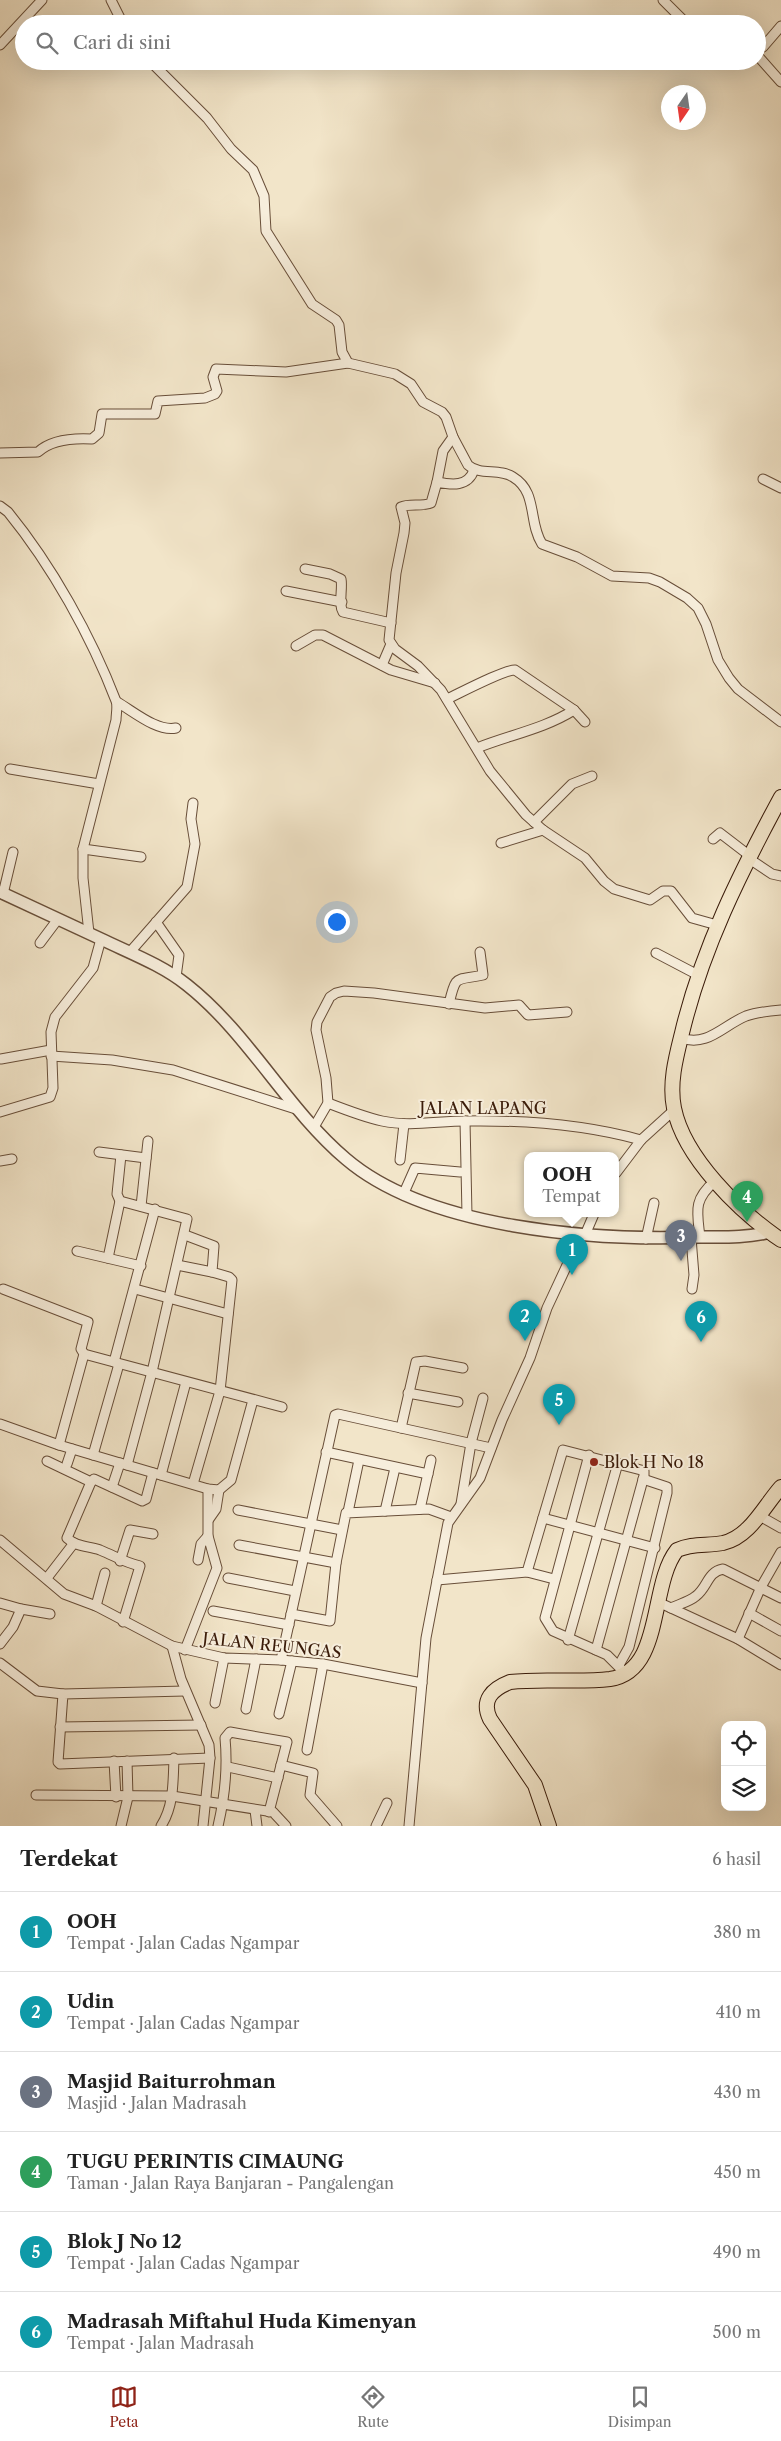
<!DOCTYPE html>
<html lang="id">
<head>
<meta charset="utf-8">
<style>
	body { margin:0; font-family:"Libre Caslon Text",serif; background:#f2f2f2; color:#222 }
	.controls { position:absolute; right:15px; bottom:15px; display:grid; overflow:hidden; border-radius:10px; box-shadow:0 5px 20px #0002 }
	.controls button { width:45px; height:45px; display:grid; place-items:center; padding:0; border:0; border-bottom:1px solid #e0e0e0; background:#fff; color:#222; font:25px sans-serif }
	.compass { position:absolute; left:661px; top:85px; width:45px; height:45px; border-radius:50%; background:#fff; box-shadow:0 5px 20px #0002; rotate:193deg }
	.you { position:absolute; left:336px; top:921px; width:18px; height:18px; margin:-12px; border:4px solid #fff; border-radius:50%; background:#1a73e8; box-shadow:0 0 0 8px #1a73e833 }
	.badge { display:grid; place-items:center; width:32px; height:32px; border-radius:50%; background:#8f2418; color:#fff; font-size:16px; font-weight:700 }
	.pin { position:absolute; translate:-50% -41px; filter:drop-shadow(0 1px 2px #0008) }
	.pin::after { content:''; position:absolute; top:26px; width:18px; height:15px; background:inherit; clip-path:polygon(0 0,100% 0,50% 100%) }
	.popup { position:absolute; left:524px; top:1152px; width:95px; height:65px; box-sizing:border-box; display:grid; place-content:center; border-radius:10px; background:#fff; filter:drop-shadow(0 1px 4px #0005); font-size:16px; white-space:nowrap; color:#767676 }
	.popup b { font-size:19px; color:#222 }
	.popup::after { content:''; position:absolute; left:50%; top:100%; margin-left:-10px; border:10px solid transparent; border-top-color:#fff }
	.list { margin:0; padding:0; list-style:none }
	h2 { display:flex; justify-content:space-between; align-items:center; height:65px; margin:0; padding:0 20px; font-size:21px }
	h2 small { font-size:16px; font-weight:400; color:#767676 }
	.list li { display:grid; grid-template-columns:32px 1fr auto; gap:15px; align-items:center; box-sizing:border-box; height:80px; padding:0 20px; border-top:1px solid #e0e0e0 }
	.list b { display:block; font-size:19px; white-space:nowrap }
	.list p { margin:0; font-size:16px; white-space:nowrap; color:#767676 }
	.list em { font-size:16px; font-style:normal; color:#767676 }
	.icon { flex:none; width:28px; height:28px; fill:none; stroke:currentColor; stroke-width:2; stroke-linecap:round; stroke-linejoin:round }
	.map { position:relative; flex:none; width:781px; height:1826px; overflow:hidden }
	.search { position:absolute; background:#fff; box-shadow:0 5px 20px #0002; left:15px; right:15px; top:15px; height:55px; display:flex; align-items:center; gap:12px; box-sizing:border-box; padding:0 18px; border-radius:28px; color:#767676; font-size:19px }
	.sheet { height:545px; background:#fff }
	nav { display:flex; justify-content:space-around; align-items:center; box-sizing:border-box; height:70px; border-top:1px solid #e0e0e0; background:#fff; font-size:14px; color:#767676 }
	nav a { display:grid; justify-items:center; gap:2px }
	nav .on { color:#8f2418 }
	.map>svg:first-child { display:block }
</style>
</head>
<body>
<div class="map">
<svg width="781" height="1826" viewBox="0 0 781 1826">
	<rect width="100%" height="100%" fill="#f2e5c9"/>
	<filter id="stains"><feTurbulence type="fractalNoise" baseFrequency=".004" numOctaves="4"/><feColorMatrix values="0 0 0 0 .2 0 0 0 0 .09 0 0 0 0 .02 0 0 0 .5 -.17"/></filter>
	<radialGradient id="worn" r=".72"><stop offset=".6" stop-color="#630" stop-opacity="0"/><stop offset="1" stop-color="#630" stop-opacity=".3"/></radialGradient>
	<g fill="none" stroke-linecap="round" stroke-linejoin="round">
		<g stroke="#684e39" stroke-width="11">
			<g id="minor">
				<polyline points="111,0 123,24"/>
				<polyline points="663,0 687,24"/>
				<polyline points="0,45 42,0"/>
				<polyline points="757,49 763,47 781,26"/>
				<polyline points="757,55 781,82"/>
				<path d="M150 61 207 118 231 149 253 170 264 196 266 231 312 304 336 320 339 325 342 352 348 363 395 374 411 384 423 402 442 412 446 417 453 437 468 465C480 476 499 468 513 477 538 492 528 522 542 544L577 557 612 576 649 578 660 582 687 598 698 608 706 624 718 660 729 678 738 689 781 722"/>
				<path d="M0 453 38 452C51 440 74 438 92 439L99 433 102 414H155L158 401 205 398 215 394 217 391 213 377 216 369 286 372 348 363"/>
				<path d="M474 470C468 487 452 485 437 482L431 503C422 507 409 503 401 507L405 523 404 533 396 573 389 640 395 649 418 666 441 690 490 771 526 815 543 830 585 858 604 881 614 889 650 900 663 891H671L692 918 717 925"/>
				<polyline points="763,479 781,488"/>
				<polyline points="437,482 443,451 453,437"/>
				<path d="M0 506 8 512C52 566 91 636 116 701 118 706 116 714 116 720L83 849V878L89 933"/>
				<path d="M305 569 330 574 341 579C343 589 338 604 343 612L391 623"/>
				<polyline points="286,591 342,602"/>
				<polyline points="296,646 315,635 323,635 391,670 435,683"/>
				<polyline points="382,665 391,644"/>
				<path d="M447 699C460 693 506 669 515 670L574 710 585 722"/>
				<path d="M117 702C133 711 157 732 176 728"/>
				<path d="M477 748C509 735 544 729 574 710"/>
				<polyline points="10,769 99,784"/>
				<polyline points="534,822 572,784 592,776"/>
				<polyline points="713,839 720,833 750,856"/>
				<polyline points="501,843 543,830"/>
				<polyline points="83,849 141,857"/>
				<polyline points="748,858 772,874 781,876"/>
				<polyline points="3,894 13,852"/>
				<polyline points="156,922 179,955 176,977"/>
				<polyline points="40,943 58,919"/>
				<polyline points="130,952 187,887 195,844 191,819 193,803"/>
				<polyline points="656,953 698,975"/>
				<path d="M449 1004C456 973 456 981 483 975L480 952"/>
				<path d="M681 1038C708 1047 722 1026 746 1016 757 1012 769 1011 781 1010"/>
				<polyline points="51,1056 112,1060 173,1070 299,1110"/>
				<polyline points="1,1059 51,1050"/>
				<path d="M328 1103C346 1110 364 1117 382 1121 410 1127 438 1121 466 1121 526 1120 583 1124 641 1140"/>
				<polyline points="0,1112 50,1097 53,1088 51,1032 55,1017 93,968 101,939"/>
				<polyline points="465,1121 467,1215"/>
				<polyline points="314,1127 328,1103 326,1078 316,1030 317,1022 330,997 336,993 344,991 374,993 485,1008 519,1005 528,1015 567,1012"/>
				<polyline points="99,1152 146,1158"/>
				<polyline points="400,1160 404,1124"/>
				<polyline points="0,1161 12,1159"/>
				<polyline points="616,1173 641,1140 674,1110"/>
				<polyline points="403,1195 415,1168 460,1172"/>
				<polyline points="120,1201 117,1194 121,1155"/>
				<polyline points="141,1206 148,1141"/>
				<polyline points="185,1235 214,1246 212,1272 229,1277 232,1280 220,1391 193,1484"/>
				<polyline points="585,1235 594,1214"/>
				<path d="M700 1237C697 1211 693 1200 715 1181"/>
				<polyline points="691,1238 694,1275 692,1289"/>
				<polyline points="646,1239 654,1203"/>
				<polyline points="77,1251 141,1266"/>
				<polyline points="108,1258 120,1201 187,1219 152,1372 127,1465"/>
				<polyline points="177,1265 212,1272"/>
				<polyline points="3,1289 88,1322 81,1349 84,1354 59,1445"/>
				<polyline points="135,1289 228,1314"/>
				<polyline points="84,1354 282,1407"/>
				<polyline points="114,1362 155,1209"/>
				<polyline points="408,1393 458,1402"/>
				<polyline points="0,1424 59,1445 208,1489 219,1490 231,1480 253,1400"/>
				<polyline points="401,1428 416,1362 425,1361 463,1368"/>
				<polyline points="326,1452 428,1474"/>
				<polyline points="93,1455 119,1364"/>
				<polyline points="589,1455 545,1618 553,1631 607,1655 626,1674"/>
				<polyline points="47,1461 91,1482 94,1479 142,1501 146,1499 153,1473"/>
				<polyline points="67,1464 72,1449"/>
				<polyline points="161,1475 186,1382"/>
				<path d="M91 1482 67 1538C76 1547 89 1546 100 1550 115 1556 123 1562 140 1566L123 1622"/>
				<polyline points="112,1487 120,1463"/>
				<polyline points="461,1504 471,1443 483,1398"/>
				<polyline points="420,1509 431,1460"/>
				<polyline points="238,1510 342,1530"/>
				<polyline points="385,1511 395,1468"/>
				<polyline points="348,1512 359,1460"/>
				<polyline points="758,1515 781,1528"/>
				<polyline points="543,1518 655,1548"/>
				<polyline points="209,1519 216,1509 219,1490"/>
				<polyline points="0,1540 64,1594 96,1606 172,1646 224,1658 281,1660 323,1664 422,1683"/>
				<polyline points="239,1545 336,1563"/>
				<polyline points="198,1560 201,1544 208,1536"/>
				<polyline points="120,1561 130,1530 153,1534"/>
				<polyline points="527,1572 554,1579"/>
				<polyline points="47,1578 74,1543"/>
				<polyline points="228,1578 295,1591"/>
				<polyline points="437,1580 527,1572 563,1450 641,1470 644,1471 644,1476 596,1650"/>
				<polyline points="658,1602 738,1639 781,1665"/>
				<polyline points="0,1603 21,1609 50,1614"/>
				<polyline points="96,1606 105,1573"/>
				<path d="M671 1608C679 1604 689 1602 696 1596 708 1587 707 1572 723 1569L781 1598"/>
				<polyline points="213,1611 289,1625"/>
				<polyline points="749,1613 781,1631"/>
				<polyline points="291,1614 330,1621 336,1563 346,1513 429,1509 451,1517"/>
				<polyline points="738,1639 761,1587 781,1552"/>
				<polyline points="568,1640 618,1463"/>
				<polyline points="0,1644 13,1627 21,1609"/>
				<polyline points="172,1646 181,1679 209,1745 210,1758 203,1826"/>
				<polyline points="185,1650 217,1568 208,1536 208,1489"/>
				<polyline points="281,1660 335,1415 338,1414 491,1448"/>
				<polyline points="0,1663 37,1691 63,1694"/>
				<polyline points="619,1665 629,1647 667,1493 667,1487 643,1479"/>
				<polyline points="185,1691 63,1694 58,1762 60,1764 210,1758"/>
				<polyline points="215,1703 224,1658"/>
				<polyline points="246,1709 256,1659"/>
				<polyline points="279,1714 292,1661"/>
				<polyline points="60,1727 201,1725"/>
				<polyline points="307,1750 323,1664"/>
				<polyline points="114,1761 116,1797"/>
				<polyline points="281,1765 313,1773 310,1795 337,1826"/>
				<polyline points="228,1767 278,1778"/>
				<polyline points="36,1795 172,1796 273,1812 286,1826"/>
				<polyline points="255,1810 257,1826"/>
				<polyline points="121,1826 128,1797 127,1761"/>
				<path d="M161 1826C174 1806 173 1782 174 1758"/>
				<path d="M218 1826C225 1796 228 1769 225 1738L230 1732 287 1742 269 1812"/>
				<polyline points="376,1826 387,1803"/>
				<polyline points="409,1826 426,1638 448,1523 480,1478 502,1420 530,1358 547,1308 581,1235"/>
			</g>
		</g>
		<g stroke="#684e39" stroke-width="14">
			<path id="tertiary" d="M0 892C34 908 67 923 101 939 130 953 162 965 187 985 249 1034 286 1108 346 1159 428 1229 594 1241 699 1237 723 1237 747 1238 770 1232"/>
		</g>
		<g stroke="#3a1b09" stroke-width="16">
			<g id="primary">
				<path d="M781 797C740 873 702 949 682 1033 676 1057 669 1083 674 1108 684 1158 740 1212 781 1240"/>
				<path d="M549 1826 535 1785 490 1719C481 1700 492 1689 510 1682 543 1678 577 1683 610 1679 664 1671 649 1585 677 1550 692 1543 707 1546 723 1543 750 1537 764 1506 781 1487"/>
			</g>
		</g>
		<use href="#minor" stroke="#f7eedc" stroke-width="9"/>
		<use href="#tertiary" stroke="#f7eedc" stroke-width="11"/>
		<use href="#primary" stroke="#f2e5c9" stroke-width="14"/>
	</g>
	<circle fill="#8f2418" stroke="#f7eedc" stroke-width="2" cx="594" cy="1462" r="5"/>
	<g text-anchor="middle" dominant-baseline="central" stroke-width="4" stroke-linejoin="round" paint-order="stroke">
		<g font-size="16" fill="#3a1b09" stroke="#f7eedc">
			<text x="483" y="1108">JALAN LAPANG</text>
			<text transform="translate(272 1645) rotate(6)">JALAN REUNGAS</text>
		</g>
		<g font-size="16" fill="#3a1b09" stroke="#f7eedc" text-anchor="start">
			<text x="604" y="1462">Blok H No 18</text>
		</g>
	</g>
	<rect width="100%" height="100%" filter="url(#stains)"/>
	<rect width="100%" height="100%" fill="url(#worn)"/>
</svg>
<div class="controls">
<button><svg class="icon" aria-label="locate" viewBox="0 0 24 24"><circle cx="12" cy="12" r="6"/><path d="M12 2v4M12 18v4M2 12h4M18 12h4"/></svg></button>
<button><svg class="icon" aria-label="layers" viewBox="0 0 24 24"><path d="M12 4l9 5-9 5-9-5zM3 14l9 5 9-5"/></svg></button>
</div>
<svg class="compass" viewBox="-18 -18 36 36"><path d="M0-13l5 13h-10z" fill="#e53935"/><path d="M0 13l5-13h-10z" fill="#767676"/></svg>
<div class="you"></div>
<div class="pin badge" style="left:572px;top:1275px;background:#0f9aa8">1</div>
<div class="popup"><b>OOH</b>Tempat</div>
<div class="pin badge" style="left:525px;top:1341px;background:#0f9aa8">2</div>
<div class="pin badge" style="left:681px;top:1261px;background:#6b7280">3</div>
<div class="pin badge" style="left:747px;top:1222px;background:#2e9e5b">4</div>
<div class="pin badge" style="left:559px;top:1425px;background:#0f9aa8">5</div>
<div class="pin badge" style="left:701px;top:1342px;background:#0f9aa8">6</div>
<div class="search"><svg class="icon" aria-label="search" viewBox="0 0 24 24"><circle cx="10" cy="10" r="6"/><path d="M15 15l6 6"/></svg>Cari di sini</div>
</div>
<section class="sheet">
<h2>Terdekat<small>6 hasil</small></h2>
<ul class="list">
<li><span class="badge" style="background:#0f9aa8">1</span><div><b>OOH</b><p>Tempat · Jalan Cadas Ngampar</p></div><em>380 m</em></li>
<li><span class="badge" style="background:#0f9aa8">2</span><div><b>Udin</b><p>Tempat · Jalan Cadas Ngampar</p></div><em>410 m</em></li>
<li><span class="badge" style="background:#6b7280">3</span><div><b>Masjid Baiturrohman</b><p>Masjid · Jalan Madrasah</p></div><em>430 m</em></li>
<li><span class="badge" style="background:#2e9e5b">4</span><div><b>TUGU PERINTIS CIMAUNG</b><p>Taman · Jalan Raya Banjaran - Pangalengan</p></div><em>450 m</em></li>
<li><span class="badge" style="background:#0f9aa8">5</span><div><b>Blok J No 12</b><p>Tempat · Jalan Cadas Ngampar</p></div><em>490 m</em></li>
<li><span class="badge" style="background:#0f9aa8">6</span><div><b>Madrasah Miftahul Huda Kimenyan</b><p>Tempat · Jalan Madrasah</p></div><em>500 m</em></li>
</ul>
</section>
<nav>
<a class="on"><svg class="icon" aria-label="map" viewBox="0 0 24 24"><path d="M3 6l6-2 6 2 6-2v14l-6 2-6-2-6 2zM9 4v14M15 6v14"/></svg>Peta</a>
<a><svg class="icon" aria-label="directions" viewBox="0 0 24 24"><path d="M12 3l9 9-9 9-9-9zM9 14v-3h6M13 9l2 2-2 2"/></svg>Rute</a>
<a><svg class="icon" aria-label="saved" viewBox="0 0 24 24"><path d="M7 4h10v16l-5-4-5 4z"/></svg>Disimpan</a>
</nav>
</body>
</html>
